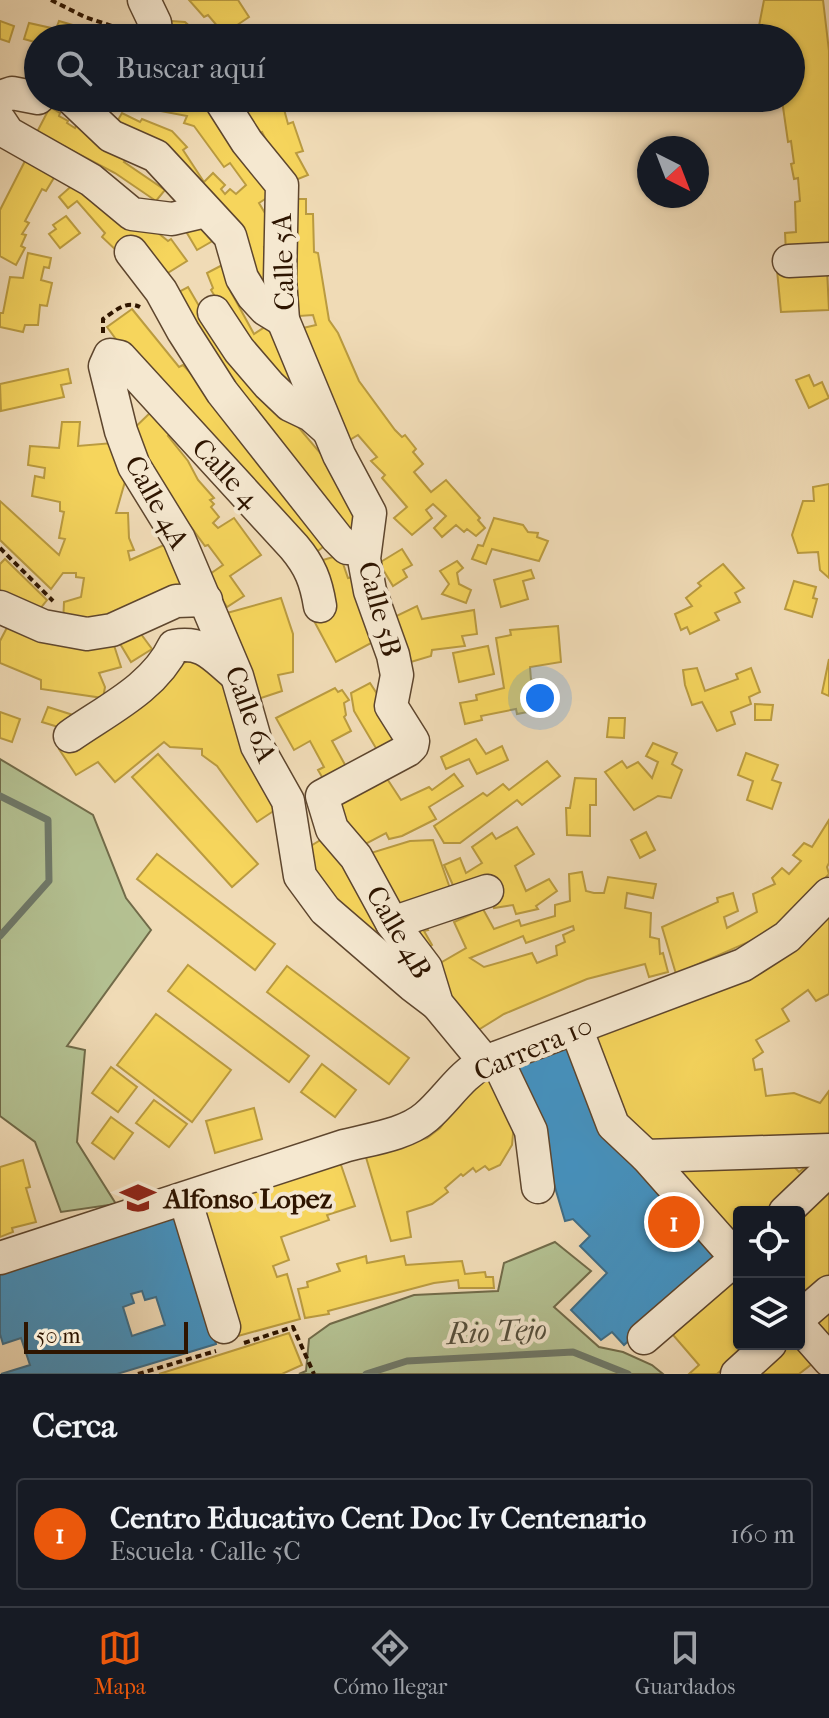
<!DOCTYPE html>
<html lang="es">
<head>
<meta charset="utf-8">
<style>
	body { margin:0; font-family:"IM FELL French Canon",serif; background:#242831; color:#f1f3f6 }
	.controls { position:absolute; right:24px; bottom:24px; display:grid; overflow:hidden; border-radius:8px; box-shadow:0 2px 6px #0004 }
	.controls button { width:72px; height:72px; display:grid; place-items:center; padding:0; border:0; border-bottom:2px solid #363941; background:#171b24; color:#f1f3f6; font:40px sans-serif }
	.compass { position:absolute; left:637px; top:136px; width:72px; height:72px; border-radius:50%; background:#171b24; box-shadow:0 2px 6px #0004; rotate:138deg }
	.scale { position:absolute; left:24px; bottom:20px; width:164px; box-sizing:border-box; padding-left:8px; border:4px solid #2e1500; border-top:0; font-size:22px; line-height:28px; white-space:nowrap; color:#2e1500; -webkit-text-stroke:6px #f5e8d0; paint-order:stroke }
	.you { position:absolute; left:540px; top:698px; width:28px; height:28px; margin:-20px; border:6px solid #fff; border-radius:50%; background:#1a73e8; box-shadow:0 0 0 12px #1a73e833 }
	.badge { display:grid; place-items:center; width:52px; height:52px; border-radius:50%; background:#ea580c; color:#fff; font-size:26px; font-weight:700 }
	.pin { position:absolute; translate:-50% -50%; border:4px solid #fff; box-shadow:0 2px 8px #0006 }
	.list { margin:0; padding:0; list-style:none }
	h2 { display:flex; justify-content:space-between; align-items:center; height:104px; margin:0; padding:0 32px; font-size:34px }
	h2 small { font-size:26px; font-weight:400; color:#9ea1a6 }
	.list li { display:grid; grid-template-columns:52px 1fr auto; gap:24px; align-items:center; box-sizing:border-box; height:112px; margin:0 16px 16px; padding:0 16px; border:2px solid #363941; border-radius:8px }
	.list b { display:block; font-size:30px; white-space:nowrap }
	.list p { margin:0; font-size:26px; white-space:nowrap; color:#9ea1a6 }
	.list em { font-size:26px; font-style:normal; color:#9ea1a6 }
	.icon { flex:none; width:44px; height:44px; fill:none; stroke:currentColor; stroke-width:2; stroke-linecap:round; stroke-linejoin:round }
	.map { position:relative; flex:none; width:829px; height:1374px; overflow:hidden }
	.search { position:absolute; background:#171b24; box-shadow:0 2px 6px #0004; left:24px; right:24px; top:24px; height:88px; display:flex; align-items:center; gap:20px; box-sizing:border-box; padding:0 28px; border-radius:44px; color:#9ea1a6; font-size:30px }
	.sheet { height:232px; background:#171b24 }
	nav { display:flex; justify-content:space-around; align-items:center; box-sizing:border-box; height:112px; border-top:2px solid #363941; background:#171b24; font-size:22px; color:#9ea1a6 }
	nav a { display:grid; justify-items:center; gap:4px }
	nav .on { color:#ea580c }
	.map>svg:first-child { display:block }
</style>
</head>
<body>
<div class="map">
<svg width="829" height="1374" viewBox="0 0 829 1374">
	<rect width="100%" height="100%" fill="#f0dbb6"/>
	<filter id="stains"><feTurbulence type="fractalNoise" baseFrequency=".0025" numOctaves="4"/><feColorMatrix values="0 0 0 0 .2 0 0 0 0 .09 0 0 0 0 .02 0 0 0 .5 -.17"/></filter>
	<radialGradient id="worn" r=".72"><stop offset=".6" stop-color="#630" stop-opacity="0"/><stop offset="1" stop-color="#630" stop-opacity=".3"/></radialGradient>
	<g fill="#b4c192" stroke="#716b49" stroke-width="2">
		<polygon points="0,759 93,815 126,898 151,930 67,1046 85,1050 77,1142 116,1204 61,1212 35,1142 0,1116"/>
		<polygon points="555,1242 591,1271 554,1307 599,1347 623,1352 652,1365 663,1374 299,1374 306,1371 309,1339 330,1324 414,1295 498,1291 504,1263"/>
	</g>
	<g fill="#f6d55c" stroke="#ba9b40" stroke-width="2" fill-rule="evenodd">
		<polygon points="189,0 238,0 249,17 224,34 208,15 204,17"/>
		<polygon points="764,0 823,0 829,51 829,251 786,253 785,233 796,232 795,202 800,201 798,178 794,179 791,164 794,163 791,141 788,142 782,100 791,98 791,38 774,38 773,28 759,26"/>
		<polygon points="0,21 14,26 9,42 0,39"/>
		<polygon points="59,21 76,26 71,38 38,38 38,43 24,39 29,23 56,29"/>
		<polygon points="171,21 185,22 203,38 164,38"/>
		<polygon points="151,98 200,98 214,102 276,192 259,203 275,230 269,246 264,247 277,310 105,114 118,120 122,113 140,122 142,119 172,131 187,147 183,150 204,182 213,173 225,185 221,189 225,194 230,189 236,194 246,185 230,163 224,167 194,126 184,123 187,116 150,109"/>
		<polygon points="224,98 281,98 288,124 293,122 303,151 296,153 308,175 288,183 262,132 250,136"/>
		<polygon points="50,107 60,113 59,116 68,121 67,123 75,128 77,124 127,158 124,162 165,190 156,201 115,173 37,132"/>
		<polygon points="26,159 55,176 46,191 42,189 25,221 29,223 22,234 26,235 21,246 25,248 16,265 0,256 0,210"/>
		<polygon points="85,174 168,241 171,239 187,261 158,279 119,253 102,237 105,233 77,201 68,208 59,197"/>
		<polygon points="285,199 306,199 306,214 313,214 314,252 318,253 329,320 338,333 359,381 395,430 402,437 405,435 416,449 413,452 423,464 414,472 431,492 446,480 480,518 478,520 485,528 476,536 467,529 464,532 456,525 442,537 434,528 446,516 433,504 426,510 432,518 412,535 394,518 407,507 382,478 385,475 371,461 377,457 358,435 343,444 303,328 316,325 313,315 299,316 297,306"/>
		<polygon points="66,216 80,233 60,248 49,234 56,229 53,225"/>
		<polygon points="203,222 216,239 197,250 184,228"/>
		<polygon points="28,253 51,258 49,268 44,267 41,280 52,283 47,306 40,305 38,325 25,325 23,332 0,327 0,313 3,313 10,277 23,278"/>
		<polygon points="230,261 241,288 231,292 254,334 271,323 304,391 281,391 244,344 211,290 213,288 207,273"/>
		<polygon points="827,269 829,310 781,312 777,270"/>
		<polygon points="188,287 206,318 338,474 358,513 353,517 362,534 349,543 173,295"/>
		<polygon points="132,309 179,367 183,365 214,398 332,540 310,557 121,346 107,327"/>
		<polygon points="68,369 71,383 61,385 64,397 1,411 0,384"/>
		<polygon points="809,375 814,386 822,382 829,398 809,408 796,380"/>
		<polygon points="152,411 172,433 168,436 188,461 198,480 214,498 210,500 214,504 211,507 219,517 213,523 218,528 234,518 261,555 230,576 244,596 227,607 207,576 223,565 208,545 205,546 125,437"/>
		<polygon points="62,422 80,422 78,446 113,443 128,471 116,513 128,513 129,538 134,550 128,551 130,560 173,541 195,592 122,613 63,624 64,602 81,597 84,578 76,577 76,573 63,573 51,589 0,540 0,501 59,555 65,539 59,538 64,512 60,511 60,502 32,496 35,476 44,478 45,468 28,465 30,446 59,448"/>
		<polygon points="829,484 829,578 820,570 818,552 798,553 792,535 803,501 814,501 813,487"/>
		<polygon points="494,518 523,525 528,532 538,533 537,537 548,541 539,561 492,549 486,564 472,559 478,545 483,546"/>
		<polygon points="402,549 412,565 403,570 407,577 393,586 379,563"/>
		<polygon points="340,555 348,578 354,577 373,642 336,662 313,619 316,562"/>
		<polygon points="5,559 47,600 35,615 0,598 0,564"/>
		<polygon points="457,561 463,568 457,573 459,584 471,590 466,603 442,594 449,584 440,571"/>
		<polygon points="723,564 744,588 735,593 740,602 715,613 719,620 690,634 687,627 681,630 675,614 692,606 686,598 701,586 698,583"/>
		<polygon points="531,570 534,578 523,581 528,599 501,607 494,580"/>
		<polygon points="794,581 816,587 813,598 817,599 812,617 785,609"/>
		<polygon points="281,598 293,634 293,672 278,675 282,691 255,700 227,613"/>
		<polygon points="417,606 422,619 474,610 477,634 462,636 465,646 432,650 431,656 404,664 386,621"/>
		<polygon points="12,618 112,639 121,667 99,673 105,687 103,698 41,689 41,680 0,663 0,641"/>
		<polygon points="558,626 561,662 530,667 531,680 540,679 543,693 530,696 533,711 517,714 516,709 481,716 482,720 465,724 460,703 477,700 476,695 504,688 496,638 511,635 510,630"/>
		<polygon points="138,630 152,649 131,662 119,642"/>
		<polygon points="488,646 494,674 459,682 453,653"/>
		<polygon points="199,652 230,694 235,728 284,804 257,822 217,766 202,755 202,749 170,747 164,742 115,782 98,762 76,775 59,749 106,721"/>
		<polygon points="829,659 829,696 822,693"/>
		<polygon points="697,668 705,691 738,679 736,674 751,668 760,692 749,697 751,704 731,712 735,724 717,731 702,702 692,705 685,685 683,670"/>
		<polygon points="370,683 407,740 380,755 354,711 351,693"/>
		<polygon points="335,688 338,692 342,690 349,700 344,703 346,715 344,717 351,731 332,741 349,772 326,784 318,770 324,767 310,741 294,750 276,718"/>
		<polygon points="755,704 773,705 771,720 755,720"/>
		<polygon points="48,707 73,715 68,730 42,722"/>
		<polygon points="0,712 20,719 12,742 0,738"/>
		<polygon points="609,718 625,718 624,738 607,737"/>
		<polygon points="476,739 486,754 502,746 508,760 477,774 469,759 446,769 441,757"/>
		<polygon points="653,743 677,753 672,764 682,770 671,798 658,796 634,810 605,772 622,761 627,768 638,762 652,778 658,762 646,756"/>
		<polygon points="746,753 778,765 772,780 781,783 772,809 747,800 753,781 738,775"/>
		<polygon points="158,754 258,864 232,887 132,777"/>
		<polygon points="547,761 560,776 522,805 517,800 460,843 444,843 434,826 483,793 487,796 503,784 509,790"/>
		<polygon points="382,771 401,800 429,787 432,790 454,774 463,786 429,807 436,819 402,836 389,839 386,833 356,849 327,801"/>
		<polygon points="575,778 596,779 596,805 590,805 590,836 567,835 566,808 570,808"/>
		<polygon points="829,820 829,863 827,867 829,874 802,904 773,931 676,974 662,927 718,902 717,898 733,893 738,911 724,917 727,928 757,912 753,894 775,884 772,878 782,868 789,874 801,861 793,855 804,843 812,847"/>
		<polygon points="517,827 534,854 515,866 526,891 549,879 557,891 536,906 538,909 516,914 513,905 494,908 490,885 456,892 444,865 460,858 466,873 482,863 472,847 492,833 496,839"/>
		<polygon points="646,832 655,850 640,858 631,840"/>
		<polygon points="327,836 422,978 317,887 301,852"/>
		<polygon points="433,840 452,894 391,914 361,856 410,841"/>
		<polygon points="157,854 275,944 255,970 137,879"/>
		<path d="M582 872 586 891 594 893H604L608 877 656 884 653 898 627 893 625 908 651 913 650 937 659 939 660 954 663 953 668 972 649 977 645 964 587 979 504 1014 475 1032 399 925 421 916 428 930 424 931 432 945 424 950 435 966 466 948 454 922 483 909 494 929 519 920 521 926 555 916V905L570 901 569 874ZM573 926 574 930 563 935 565 942 556 946 557 955 537 963 532 953 484 967 470 958 523 936 526 943Z"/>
		<polygon points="829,905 829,994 816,1001 808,990 782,1009 789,1021 756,1040 763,1052 753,1059 755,1070 762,1069 766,1096 794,1093 820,1103 829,1091 829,1138 647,1143 625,1127 584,1038 675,1004 677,1007 729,985"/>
		<polygon points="188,965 309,1056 289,1082 168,991"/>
		<polygon points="287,966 409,1058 389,1084 267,992"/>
		<polygon points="156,1014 231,1070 192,1122 117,1065"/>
		<polygon points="322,1064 356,1090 335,1117 301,1092"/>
		<polygon points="111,1067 137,1087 118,1112 92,1093"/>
		<polygon points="491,1072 514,1123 512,1145 500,1165 489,1170 485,1166 476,1172 473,1168 463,1176 461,1174 445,1188 448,1192 432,1204 407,1212 411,1237 391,1241 365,1154 427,1138 440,1128 474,1082"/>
		<polygon points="154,1100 187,1124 169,1147 136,1123"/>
		<polygon points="254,1108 262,1139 215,1153 206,1121"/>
		<polygon points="111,1117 133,1133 114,1159 92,1143"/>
		<polygon points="787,1159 799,1172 808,1165 815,1172 773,1212 739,1212 739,1245 660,1165"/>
		<polygon points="23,1160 30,1187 26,1188 36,1222 12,1228 13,1232 0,1237 0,1167"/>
		<polygon points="340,1162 355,1206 327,1215 329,1220 281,1237 289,1260 273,1266 277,1277 287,1274 300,1319 238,1336 196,1205"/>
		<polygon points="829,1184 829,1278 799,1304 799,1212"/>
		<polygon points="366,1256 367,1263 404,1256 406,1265 462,1261 465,1274 485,1272 486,1277 493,1277 494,1288 459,1288 458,1280 434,1283 328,1311 329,1314 305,1318 298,1289 308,1287 307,1282 340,1271 337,1264"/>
		<polygon points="739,1276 739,1344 751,1344 717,1374 689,1374 699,1365 667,1328"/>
		<polygon points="829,1301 829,1345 806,1321"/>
		<polygon points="289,1333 302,1365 282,1374 159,1374"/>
		<polygon points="783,1344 799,1344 817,1360 799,1374 749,1374"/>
	</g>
	<g fill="#4393c3" stroke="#3d6d88" stroke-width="2" fill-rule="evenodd">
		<polygon points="573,1042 722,1256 624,1345 612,1332 601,1340 571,1310 607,1273 580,1246 590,1236 573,1219 565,1221 546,1157 507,1066"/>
		<path d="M177 1212 216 1344 117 1374H1L30 1365 21 1338 3 1344 0 1334V1267ZM142 1291 145 1300 156 1297 165 1325 132 1336 123 1307 134 1303 131 1294Z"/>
	</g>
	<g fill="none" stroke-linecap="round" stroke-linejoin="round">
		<g stroke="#6f7969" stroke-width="7">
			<polyline points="0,796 48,820 49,881 0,936"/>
			<polyline points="366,1374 407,1361 573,1352 628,1374"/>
		</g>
		<g stroke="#5e462e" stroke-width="35">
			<g id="minor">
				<polyline points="144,0 155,23 157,38"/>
				<polyline points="0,97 12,93 38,98"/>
				<polyline points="71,98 111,136 156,156 230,236 242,278 253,296 265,309 283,320"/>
				<polyline points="219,98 247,142 282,185 280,279 283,320 339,455 370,513 364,559 370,591 393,655 397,675 391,706 413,741 412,746 408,750 322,796 332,829 356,857 392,923 426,968 437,1004 485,1062"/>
				<polyline points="0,121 8,133 91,180 132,214 172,219 206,211"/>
				<polyline points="131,252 161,291 183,331 222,392 337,538 347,548 364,548"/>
				<polyline points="789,261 829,259"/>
				<polyline points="214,312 239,350 269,385 290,405 311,415 328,430"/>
				<path d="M320 606C316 581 310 566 294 547L120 357 110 355 105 366 121 431 134 466 179 539 237 676 257 746 288 801 300 876 325 910 412 985 437 1004"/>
				<polyline points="0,607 43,626 87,634 112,630 176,601 206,600"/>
				<path d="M70 736C107 710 154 688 174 646 204 641 213 656 235 674"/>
				<polyline points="392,923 487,891"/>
				<polyline points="576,1028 613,1125 646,1156 739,1261"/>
				<polyline points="496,1058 531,1131 538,1187"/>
				<polyline points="646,1156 829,1150"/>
				<polyline points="185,1199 224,1327"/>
				<polyline points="785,1212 829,1170"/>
				<path d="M0 1258 344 1146C370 1139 405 1135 426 1117 447 1099 460 1075 485 1062L743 965 787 937 829 894"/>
				<polyline points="799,1318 829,1292"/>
				<polyline points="799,1326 829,1360"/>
				<polyline points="644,1338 739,1256"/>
				<polyline points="737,1374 770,1344"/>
			</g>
		</g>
		<g stroke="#2e1500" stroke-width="4" stroke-dasharray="6 4" stroke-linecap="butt">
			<polyline points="51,0 85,17 130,32"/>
			<path d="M103 333V319C115 311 126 300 140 307"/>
			<polyline points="0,548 53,601"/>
			<polyline points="244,1343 293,1327 314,1374"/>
			<polyline points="138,1374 216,1351"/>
		</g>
		<use href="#minor" stroke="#f5e8d0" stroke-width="32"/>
	</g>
	<defs>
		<g id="school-bare" transform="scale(2.76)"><path d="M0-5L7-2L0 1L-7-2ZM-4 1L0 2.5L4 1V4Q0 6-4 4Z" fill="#8f2418" stroke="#f5e8d0" stroke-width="2.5" paint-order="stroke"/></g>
	</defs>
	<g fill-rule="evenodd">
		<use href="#school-bare" x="138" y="1198"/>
	</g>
	<g text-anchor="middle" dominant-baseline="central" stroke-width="8" stroke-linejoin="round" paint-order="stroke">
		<g font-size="28" fill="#2e1500" stroke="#f5e8d0">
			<text transform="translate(283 262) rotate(-92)">Calle 5A</text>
			<text transform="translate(226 473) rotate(47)">Calle 4</text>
			<text transform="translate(157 502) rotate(61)">Calle 4A</text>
			<text transform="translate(380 609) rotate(75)">Calle 5B</text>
			<text transform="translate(251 714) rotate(70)">Calle 6A</text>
			<text transform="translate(399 932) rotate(60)">Calle 4B</text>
			<text transform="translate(533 1048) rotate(-23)">Carrera 10</text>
		</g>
		<g font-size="28" font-weight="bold" fill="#2e1500" stroke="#f5e8d0" text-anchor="start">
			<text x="164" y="1198">Alfonso Lopez</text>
		</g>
		<g font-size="30" font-style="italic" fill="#544f3d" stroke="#f5e8d0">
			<text transform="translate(497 1332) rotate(-3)">Rio Tejo</text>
		</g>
	</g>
	<rect width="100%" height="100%" filter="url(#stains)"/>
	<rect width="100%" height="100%" fill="url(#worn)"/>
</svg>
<div class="controls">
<button><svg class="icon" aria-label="locate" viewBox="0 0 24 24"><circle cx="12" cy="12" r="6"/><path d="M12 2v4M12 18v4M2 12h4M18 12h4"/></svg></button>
<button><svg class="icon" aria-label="layers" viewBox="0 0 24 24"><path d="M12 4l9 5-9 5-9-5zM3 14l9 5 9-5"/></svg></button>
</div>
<svg class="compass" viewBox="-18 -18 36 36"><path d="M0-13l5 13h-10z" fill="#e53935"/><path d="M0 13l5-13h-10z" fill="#9ea1a6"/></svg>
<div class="scale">50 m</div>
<div class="you"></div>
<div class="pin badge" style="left:674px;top:1222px">1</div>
<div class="search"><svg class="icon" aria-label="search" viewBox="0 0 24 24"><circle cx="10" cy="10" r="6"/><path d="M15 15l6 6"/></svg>Buscar aquí</div>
</div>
<section class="sheet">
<h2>Cerca<small></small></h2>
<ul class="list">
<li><span class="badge">1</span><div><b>Centro Educativo Cent Doc Iv Centenario</b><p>Escuela · Calle 5C</p></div><em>160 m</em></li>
</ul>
</section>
<nav>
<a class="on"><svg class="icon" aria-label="map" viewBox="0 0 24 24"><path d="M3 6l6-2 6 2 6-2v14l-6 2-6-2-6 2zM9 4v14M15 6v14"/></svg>Mapa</a>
<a><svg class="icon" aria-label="directions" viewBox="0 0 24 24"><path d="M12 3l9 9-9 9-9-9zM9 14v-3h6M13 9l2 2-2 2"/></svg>Cómo llegar</a>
<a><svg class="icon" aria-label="saved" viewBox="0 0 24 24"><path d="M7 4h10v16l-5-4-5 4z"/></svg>Guardados</a>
</nav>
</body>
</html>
